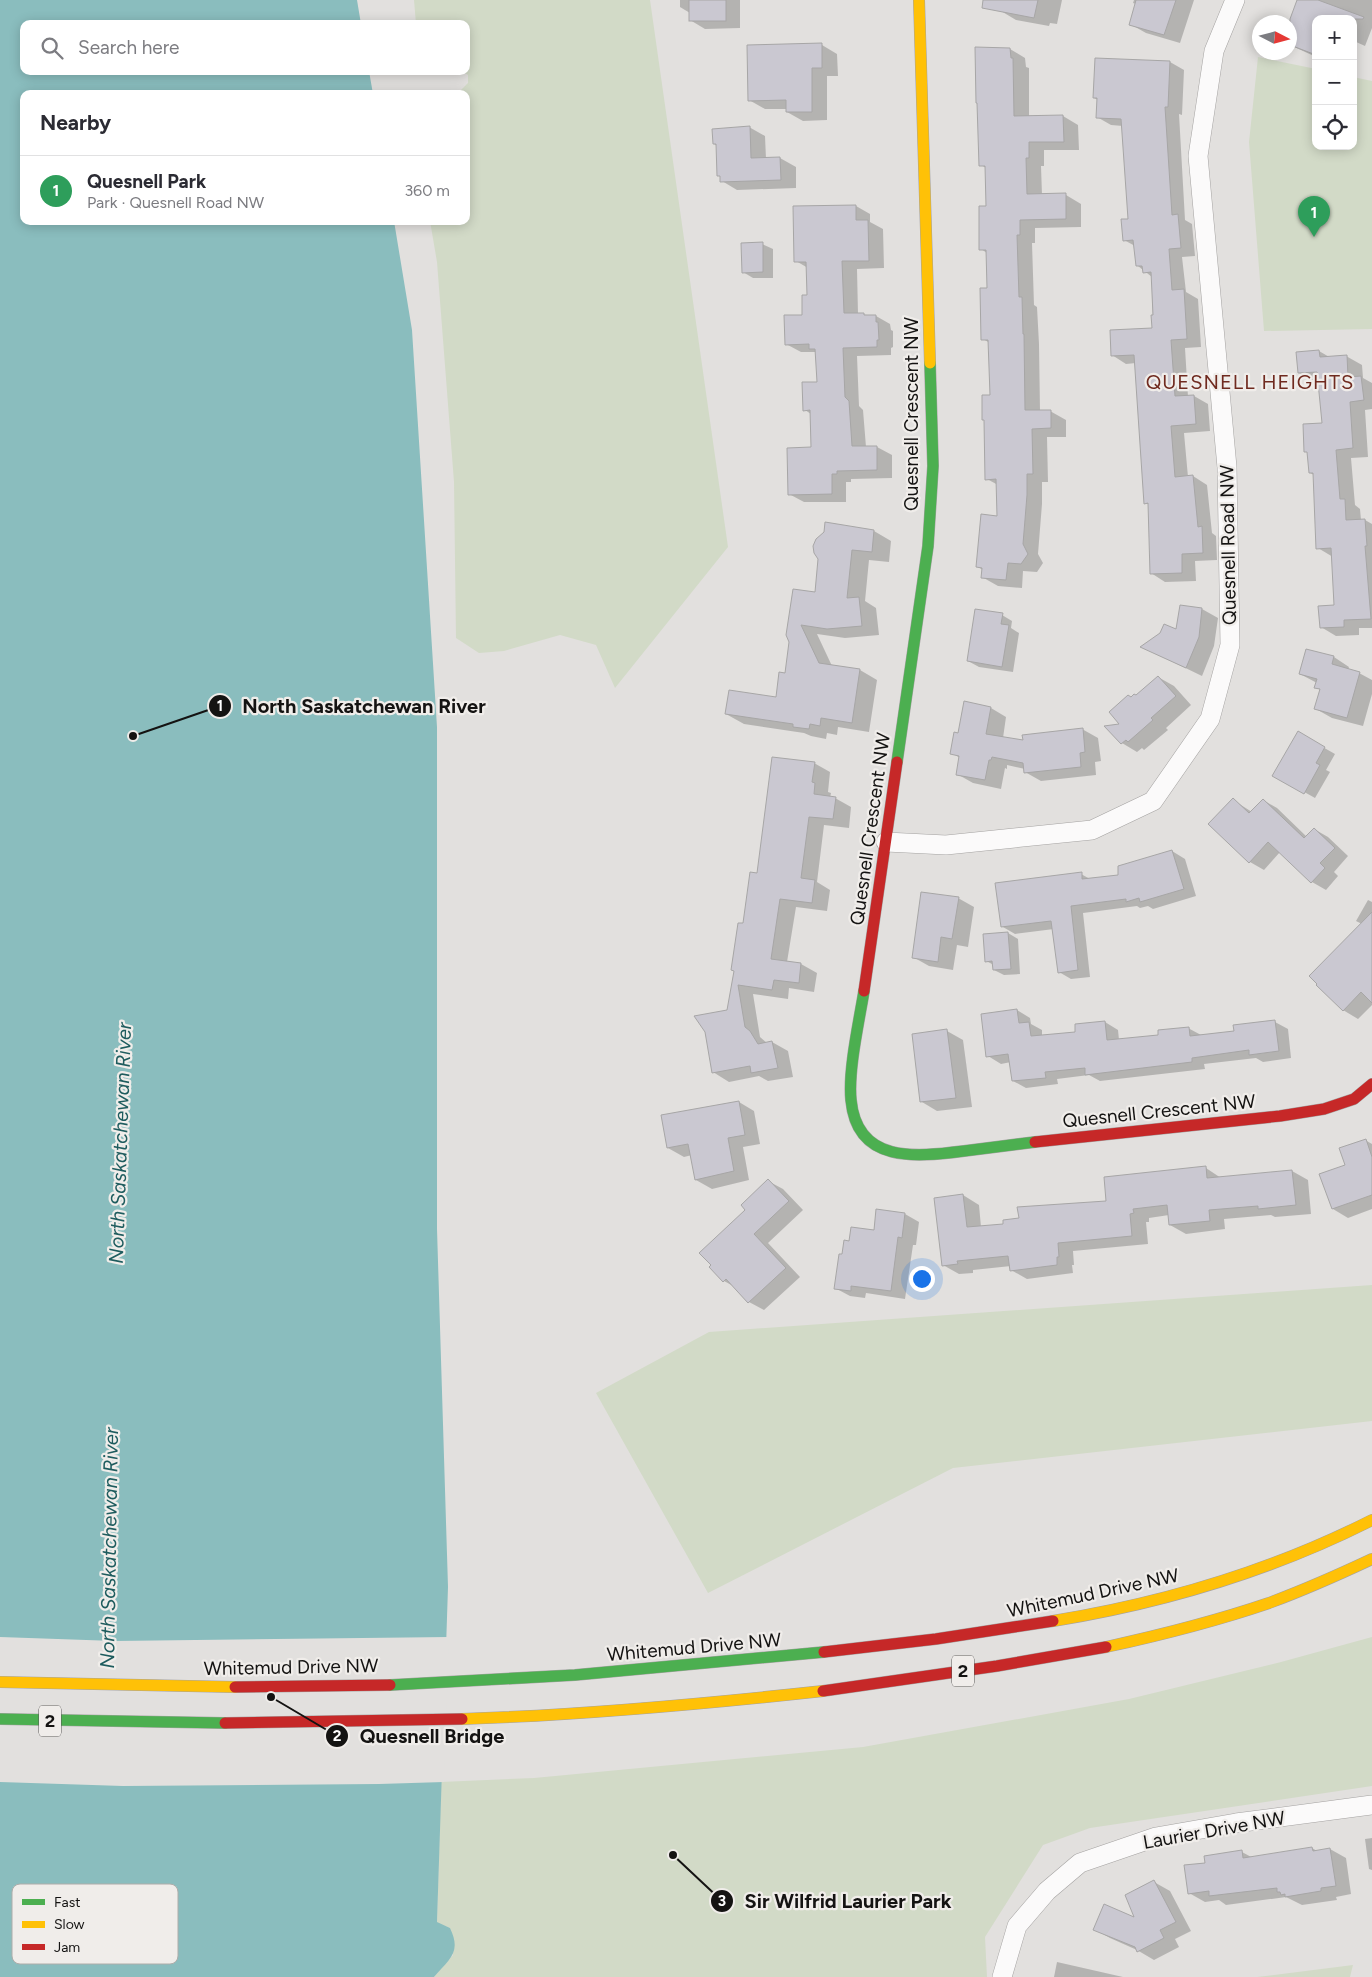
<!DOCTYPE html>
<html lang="en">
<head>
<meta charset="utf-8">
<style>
	body { margin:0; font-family:Figtree,sans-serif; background:#f7f7f7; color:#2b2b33 }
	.controls { position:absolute; right:15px; top:15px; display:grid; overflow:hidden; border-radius:10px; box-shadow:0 2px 12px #0003 }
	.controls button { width:45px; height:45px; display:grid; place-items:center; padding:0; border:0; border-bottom:1px solid #e1e1e2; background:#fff; color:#2b2b33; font:25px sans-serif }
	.compass { position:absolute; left:1252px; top:15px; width:45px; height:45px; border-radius:50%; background:#fff; box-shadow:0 2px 12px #0003; rotate:96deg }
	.you { position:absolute; left:921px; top:1278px; width:18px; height:18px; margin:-12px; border:4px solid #fff; border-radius:50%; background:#1a73e8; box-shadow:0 0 0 8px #1a73e833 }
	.badge { display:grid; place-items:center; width:32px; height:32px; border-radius:50%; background:#5c5b59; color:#fff; font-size:16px; font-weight:700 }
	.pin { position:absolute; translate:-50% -41px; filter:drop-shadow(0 1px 2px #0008) }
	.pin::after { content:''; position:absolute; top:26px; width:18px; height:15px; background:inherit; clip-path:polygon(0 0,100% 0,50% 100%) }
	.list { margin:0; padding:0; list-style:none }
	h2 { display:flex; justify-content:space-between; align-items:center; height:65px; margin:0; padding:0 20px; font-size:21px }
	h2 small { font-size:16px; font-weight:400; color:#7c7c81 }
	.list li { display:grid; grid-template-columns:32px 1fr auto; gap:15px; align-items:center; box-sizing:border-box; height:70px; padding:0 20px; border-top:1px solid #e1e1e2 }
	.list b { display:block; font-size:19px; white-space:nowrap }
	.list p { margin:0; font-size:16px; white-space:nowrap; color:#7c7c81 }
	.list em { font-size:16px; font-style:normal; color:#7c7c81 }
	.icon { flex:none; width:28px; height:28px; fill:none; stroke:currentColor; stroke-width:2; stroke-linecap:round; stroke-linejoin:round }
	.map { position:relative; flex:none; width:1372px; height:1977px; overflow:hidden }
	.search { position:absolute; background:#fff; box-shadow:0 2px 12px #0003; left:20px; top:20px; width:450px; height:55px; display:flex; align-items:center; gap:12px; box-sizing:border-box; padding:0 18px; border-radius:10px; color:#7c7c81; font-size:19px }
	.panel { position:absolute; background:#fff; box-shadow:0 2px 12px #0003; left:20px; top:90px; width:450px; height:135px; border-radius:10px }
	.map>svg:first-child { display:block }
</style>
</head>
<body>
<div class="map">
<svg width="1372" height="1977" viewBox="0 0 1372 1977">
	<rect width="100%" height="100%" fill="#e2e0de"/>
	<g fill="#d2dac7">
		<polygon points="414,0 650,0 728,547 615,688 596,645 560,635 504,651 479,653 456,638 454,482 437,262 430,221 466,221 466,94 450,94 461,90 468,83 468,75 462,71 466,71 466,24 416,24"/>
		<polygon points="1258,57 1316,69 1316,146 1353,146 1353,77 1372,81 1372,329 1264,331 1249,142"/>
		<polygon points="1372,1285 1372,1421 953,1468 708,1593 596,1393 709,1332"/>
		<polygon points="1372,1637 1372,1786 1090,1828 1043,1845 985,1937 987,1977 434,1977 453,1955 450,1928 437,1923 441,1782 534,1778 863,1747 1129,1699 1281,1662"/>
		<polygon points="1353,1965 1350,1977 1257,1977"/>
	</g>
	<path fill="#8abdbe" d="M0 0H357L361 24H24V71H369L373 94H24V221H394L412 330 437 727V1229L448 1587 437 1922 450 1928C462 1953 449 1959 434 1977H0Z"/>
	<polygon fill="#e2e0de" points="0,1637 115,1641 449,1637 444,1782 379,1784 123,1786 0,1782"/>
	<g fill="#0003">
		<polygon points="680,0 740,0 740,28 705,29 690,20 690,13 680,7"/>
		<polygon points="1003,0 1062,0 1057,24 1050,23 1049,26 1016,20 1001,11"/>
		<polygon points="1134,0 1194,0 1180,43 1146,33 1130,24 1136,4 1133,3"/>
		<polygon points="1298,0 1372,0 1372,28 1365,46 1354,41 1353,45 1353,19 1316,19 1316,57 1290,45 1290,37 1294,26 1289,22"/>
		<polygon points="822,45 837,54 838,76 827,76 827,120 803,121 787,112 787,109 765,109 749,100"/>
		<polygon points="1010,49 1025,58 1026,67 1029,68 1029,117 1063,116 1078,125 1079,150 1044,150 1044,166 1041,166 1042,195 1066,195 1081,204 1081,227 1035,228 1035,243 1032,243 1034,305 1037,307 1039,344 1040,411 1050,411 1066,420 1066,437 1047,437 1048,482 1042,482 1042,504 1038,554 1043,563 1037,572 1023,571 1022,588 998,586 982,577 983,570 978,567 999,517 998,485 987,479 991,396 990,343 983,339 988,289 987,253 981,249 988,207 986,168 981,165"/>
		<polygon points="1170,62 1184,70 1182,115 1179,114 1185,220 1192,224 1195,256 1182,257 1186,292 1198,299 1201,347 1185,348 1188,397 1194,396 1208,404 1210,431 1184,433 1188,477 1193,476 1207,485 1212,533 1216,536 1217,560 1195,561 1196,581 1165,582 1151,573 1150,505 1145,503 1136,363 1126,364 1112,355 1153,329 1152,277 1138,266 1135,246 1124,240 1129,220 1123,126 1111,125 1097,117 1098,100 1094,98"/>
		<polygon points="749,127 765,136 766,159 780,158 796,167 796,188 737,190 722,181 721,177 718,175 717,146 714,144"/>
		<polygon points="856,206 870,214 870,222 883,229 884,268 857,269 858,314 876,316 890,324 891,330 893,331 893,347 891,348 891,355 857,356 859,406 863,410 866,447 877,447 892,455 892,478 851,479 851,482 846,482 846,502 804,502 789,494 812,449 811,414 805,410 818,383 816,352 801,352 786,344 804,316 808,296 808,268 796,261"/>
		<polygon points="762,244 773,249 773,278 753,278 743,272"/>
		<polygon points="1319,351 1331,358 1346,356 1362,365 1363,378 1372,383 1372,409 1365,410 1368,457 1351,458 1355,505 1360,509 1361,520 1365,520 1372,524 1372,628 1359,628 1359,635 1336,636 1321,627 1335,607 1333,557 1318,548 1314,475 1310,473 1323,424 1319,381 1314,382 1299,373"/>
		<polygon points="874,531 891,541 889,562 869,560 865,601 876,608 879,635 845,638 817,634 832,666 860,670 877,680 869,732 838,727 837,735 827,733 826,739 811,736 804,733 744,724 726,714 777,698 786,675 790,642 816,594 819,559"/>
		<polygon points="1202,609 1218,618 1214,646 1202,676 1142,647 1177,631"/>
		<polygon points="1002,615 1012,621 1011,628 1019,633 1013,672 979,667 968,661"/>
		<polygon points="1307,650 1334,657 1349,667 1348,670 1359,673 1372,680 1372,694 1363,726 1332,718 1316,709 1321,690 1316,687 1317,683 1300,674"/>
		<polygon points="1158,677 1174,686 1191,705 1166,728 1168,730 1144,750 1142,748 1137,752 1122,743 1122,725 1131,698 1137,696"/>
		<polygon points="991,708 1006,717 1003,738 1024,742 1082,729 1098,738 1101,761 1095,762 1096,775 1041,781 1025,772 1025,769 1007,765 1007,769 1005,768 1001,789 973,783 957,774 960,758 952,753 959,734"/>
		<polygon points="1298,733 1335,754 1326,770 1330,772 1315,798 1274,775"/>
		<polygon points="814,763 830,772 828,792 831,793 830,798 835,798 851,807 849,828 824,825 817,882 830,890 827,911 796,907 787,962 801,964 817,973 814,992 789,988 788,999 753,994 760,1037 767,1043 772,1042 788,1051 793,1077 768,1081 759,1076 729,1082 713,1072 728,1011 745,925 758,874"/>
		<polygon points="1233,800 1252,812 1263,800 1277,808 1307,837 1314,829 1328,837 1348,856 1334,872 1338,876 1326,890 1312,882 1280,852 1264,870 1250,862"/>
		<polygon points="1172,851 1185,859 1196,896 1153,909 1148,906 1140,908 1137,906 1083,913 1090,977 1071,979 1059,972 1054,929 1015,934 1003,927 1081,874 1090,879 1120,876"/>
		<polygon points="958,898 974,907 968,947 957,945 953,970 929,966 913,957"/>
		<polygon points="1368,900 1372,902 1372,1005 1358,1019 1343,1010 1362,924 1356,921"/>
		<polygon points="1008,933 1018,939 1020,974 1004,975 994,970 994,965 986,961"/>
		<polygon points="1017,1010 1030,1018 1031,1024 1042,1030 1042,1036 1077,1033 1105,1022 1118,1030 1119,1040 1160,1036 1188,1028 1201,1035 1235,1032 1275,1022 1288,1029 1291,1058 1263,1062 1256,1058 1204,1064 1205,1069 1100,1081 1089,1075 1057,1079 1058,1084 1026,1088 1013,1081 1011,1062 1001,1064 988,1056"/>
		<polygon points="947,1031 963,1040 972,1107 937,1111 922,1102"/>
		<polygon points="739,1102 754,1111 760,1144 743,1147 749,1180 712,1189 696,1180 692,1155 684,1157 668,1148"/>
		<polygon points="1365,1140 1372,1144 1372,1209 1348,1218 1333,1209 1346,1165"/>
		<polygon points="1206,1168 1221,1178 1292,1171 1308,1180 1311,1214 1275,1217 1271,1215 1224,1219 1225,1229 1186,1234 1170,1225 1169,1215 1149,1218 1149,1222 1146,1222 1148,1244 1073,1251 1074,1265 1072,1265 1073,1273 1027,1279 1011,1270 1011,1266 973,1270 973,1273 959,1274 943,1265 963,1195 979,1205 981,1227 1005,1225 1108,1202"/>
		<polygon points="768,1181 783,1189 803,1210 768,1243 800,1277 764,1310 749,1302 735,1287 724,1281 713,1265 746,1210"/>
		<polygon points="905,1214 919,1222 916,1245 913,1245 905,1299 866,1293 865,1298 850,1296 835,1288 843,1256 850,1242 875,1231"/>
		<polygon points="1372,1838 1372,1870 1369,1869 1365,1839"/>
		<polygon points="1312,1848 1317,1851 1330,1849 1346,1858 1351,1894 1336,1897 1337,1900 1302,1905 1286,1897 1226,1905 1219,1900 1205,1902 1189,1893 1206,1864 1242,1852 1253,1858"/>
		<polygon points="1154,1882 1170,1891 1191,1931 1175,1939 1179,1947 1154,1960 1137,1950 1110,1938 1094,1929 1136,1919"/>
		<polygon points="1057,1962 1123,1977 1054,1977"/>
	</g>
	<g fill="#cac8d1" stroke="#a7a6a6">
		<rect x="689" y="0" width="37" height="21"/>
		<polygon points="983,0 1038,0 1034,18 982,8"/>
		<polygon points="1136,0 1176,0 1164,35 1129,25"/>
		<polygon points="1297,0 1318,0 1364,17 1363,19 1316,19 1316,55 1290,45 1290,19"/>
		<polygon points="822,43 822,68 812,68 812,112 786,112 786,100 748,101 747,45"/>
		<polygon points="975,47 1010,48 1011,58 1013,58 1014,116 1063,115 1064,142 1029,142 1029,158 1026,158 1027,194 1066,193 1066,219 1020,220 1020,235 1017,235 1019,297 1022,297 1023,334 1024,334 1025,410 1051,410 1051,428 1032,429 1033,474 1027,474 1027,495 1023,544 1028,554 1021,564 1008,563 1006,580 981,578 982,568 976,567 981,514 997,516 996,479 985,480 984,420 982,420 982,395 990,395 988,340 981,340 980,288 987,288 986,250 979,250 979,206 986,206 985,166 979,166 977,103 976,103"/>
		<polygon points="1095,58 1170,61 1168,107 1165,107 1172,215 1178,214 1181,248 1169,249 1172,290 1184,289 1187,339 1171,340 1175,396 1194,395 1196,424 1171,426 1175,477 1193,475 1198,527 1202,526 1203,553 1182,554 1182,573 1150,574 1148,503 1144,504 1134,355 1111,356 1110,330 1152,328 1151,315 1153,315 1151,272 1143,273 1142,266 1136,266 1133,240 1123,241 1121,219 1128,219 1121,119 1096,118 1097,98 1093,98"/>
		<polygon points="750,126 751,158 780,157 781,180 720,182 720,176 717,176 716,144 713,144 712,129"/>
		<polygon points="856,205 856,220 868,220 869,261 842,261 844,313 864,313 864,315 876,315 876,322 878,322 879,340 877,340 877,347 843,348 845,397 849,401 852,446 877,446 877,470 837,471 837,474 832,474 832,494 788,495 787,448 811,447 810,410 803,411 802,382 817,382 815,349 809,349 809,344 785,345 784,315 802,315 802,295 807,295 806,262 794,262 793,206"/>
		<polygon points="763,242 763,272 742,273 741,243"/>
		<polygon points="1319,350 1320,357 1347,355 1348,377 1361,376 1364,400 1350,402 1353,448 1336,450 1340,499 1345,499 1346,520 1365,519 1367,546 1365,546 1371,619 1344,620 1344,627 1320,628 1318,606 1334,605 1331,548 1316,549 1313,473 1309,473 1307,452 1304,452 1303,424 1322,423 1317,372 1298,373 1296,352"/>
		<polygon points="825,522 874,530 872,552 852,550 847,598 859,597 862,626 827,629 801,625 819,663 860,669 852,723 821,718 820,726 810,724 809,729 793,727 793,724 725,714 729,690 776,697 779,672 785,673 789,642 786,635 793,589 815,592 818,559 814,553 813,546 816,539 824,532"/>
		<polygon points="1180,605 1202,608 1199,637 1186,668 1140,647 1160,633 1164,624 1176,629"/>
		<polygon points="975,609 1003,613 1001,624 1009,625 1002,667 967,661"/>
		<polygon points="1306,649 1334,656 1332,664 1360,672 1347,718 1314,709 1320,689 1314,688 1317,679 1299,674"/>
		<polygon points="1158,676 1176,696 1151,718 1153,720 1128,742 1126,740 1121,744 1104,726 1119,724 1109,712 1128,695 1131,697 1134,694 1136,695"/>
		<polygon points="964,701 991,707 986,734 1023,740 1022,735 1083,728 1085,752 1080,753 1081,767 1024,773 1023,763 992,757 991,760 989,760 985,780 956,775 959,756 950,754 954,732 958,733"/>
		<polygon points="1298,731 1325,747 1316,763 1320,765 1304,794 1272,776"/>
		<polygon points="772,757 815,762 812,782 815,783 814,794 836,797 833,819 809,817 801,878 815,880 812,903 780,899 771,959 801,963 799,983 774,980 772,990 738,985 745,1027 750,1031 758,1044 772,1041 778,1068 751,1073 750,1066 712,1073 705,1032 694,1016 727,1010 734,971 731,970 738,923 743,923 750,872 757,873"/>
		<polygon points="1233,798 1249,813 1263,799 1304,838 1314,828 1335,848 1320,863 1325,868 1311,883 1268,842 1249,863 1208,824"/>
		<polygon points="1172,850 1184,889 1140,902 1139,898 1126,902 1126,899 1071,906 1078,970 1058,973 1051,921 1001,927 995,883 1082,872 1082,879 1118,875 1118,866"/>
		<polygon points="921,892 959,897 952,939 941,937 938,962 912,958"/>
		<polygon points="1372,912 1372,1003 1361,992 1343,1011 1316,985 1317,984 1309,976"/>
		<polygon points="1008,932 1011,969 993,970 992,961 985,962 983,934"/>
		<polygon points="1017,1009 1019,1023 1029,1022 1031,1036 1075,1032 1075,1024 1105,1021 1107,1040 1158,1035 1158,1030 1189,1027 1190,1036 1234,1031 1233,1025 1275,1020 1279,1051 1249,1055 1249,1050 1192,1058 1192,1062 1085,1075 1085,1068 1045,1072 1046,1078 1012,1081 1008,1054 986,1057 981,1014"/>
		<polygon points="947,1029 956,1098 920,1102 912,1034"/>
		<polygon points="739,1101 745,1135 728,1138 734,1171 695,1180 688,1144 667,1148 661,1115"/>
		<polygon points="1366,1139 1372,1157 1372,1195 1332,1209 1319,1174 1345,1165 1339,1148"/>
		<polygon points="1206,1166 1207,1178 1292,1170 1296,1205 1258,1209 1258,1206 1209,1210 1210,1221 1169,1225 1167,1205 1133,1209 1134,1213 1130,1214 1132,1236 1058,1243 1059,1257 1057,1257 1057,1265 1010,1271 1008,1256 957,1261 958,1264 942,1266 934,1198 963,1194 967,1227 1003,1224 1003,1220 1019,1218 1017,1207 1106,1201 1104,1177"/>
		<polygon points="768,1179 789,1201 754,1234 786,1268 748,1303 726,1279 723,1282 709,1267 711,1265 699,1253 745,1210 741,1205"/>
		<polygon points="876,1209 905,1213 902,1238 898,1237 891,1291 851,1286 851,1291 834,1289 839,1254 842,1254 844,1240 849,1241 851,1227 874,1230"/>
		<polygon points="1312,1847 1313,1851 1330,1848 1336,1886 1321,1888 1321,1891 1285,1897 1285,1894 1281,1895 1280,1892 1277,1892 1277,1888 1209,1896 1209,1891 1188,1894 1184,1865 1205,1863 1204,1856 1242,1850 1243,1858"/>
		<polygon points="1154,1880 1176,1922 1160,1930 1164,1938 1137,1952 1135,1947 1093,1930 1104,1904 1134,1917 1125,1895"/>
	</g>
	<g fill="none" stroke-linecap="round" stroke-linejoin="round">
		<g stroke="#a4a2a1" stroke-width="20">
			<g id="street">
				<polyline points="886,842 946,845 1092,830 1153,801 1210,719 1230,645 1227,467 1198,156 1214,51 1235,0"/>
				<polyline points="1002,1977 1017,1926 1047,1891 1080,1863 1156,1837 1236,1823 1372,1805"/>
			</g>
		</g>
		<g stroke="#a4a2a1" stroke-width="12">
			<g id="fast">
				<polyline points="897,762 928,546 933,466 930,363"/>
				<path d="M864 991C859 1022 848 1070 851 1100 857 1164 916 1157 964 1151 988 1148 1011 1145 1035 1142"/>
				<polyline points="390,1685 575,1675 824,1652"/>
				<polyline points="0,1719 225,1723"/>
			</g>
		</g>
		<g stroke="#a4a2a1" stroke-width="12">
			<g id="slow">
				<polyline points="919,0 930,363"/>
				<path d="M1053 1621C1164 1603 1271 1571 1372 1520"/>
				<path d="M1106 1647C1161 1635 1216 1621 1269 1603 1304 1590 1338 1575 1372 1559"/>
				<polyline points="0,1682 235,1687"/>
				<path d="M462 1719C583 1715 703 1704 823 1691"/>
			</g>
		</g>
		<g stroke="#a4a2a1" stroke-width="12">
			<g id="jam">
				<polyline points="864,991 897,762"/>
				<polyline points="1035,1142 1280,1116 1324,1109 1354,1099 1372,1084"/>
				<polyline points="824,1652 936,1639 1053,1621"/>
				<polyline points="235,1687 390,1685"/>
				<polyline points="823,1691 997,1666 1106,1647"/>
				<polyline points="225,1723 462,1719"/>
			</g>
		</g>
		<use href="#street" stroke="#fbfafa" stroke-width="19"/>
		<use href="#fast" stroke="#4caf50" stroke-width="11"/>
		<use href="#slow" stroke="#ffc107" stroke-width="11"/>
		<use href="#jam" stroke="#c62828" stroke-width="11"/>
	</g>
	<g text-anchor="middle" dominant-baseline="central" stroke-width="4.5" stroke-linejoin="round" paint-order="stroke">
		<g fill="#f0edea" stroke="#565453" stroke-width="1">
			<rect x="952" y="1655.5" width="22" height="31" rx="4"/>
			<rect x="39" y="1705.5" width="22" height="31" rx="4"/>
		</g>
		<g font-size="18" font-weight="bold" fill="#141312">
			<text x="963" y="1671">2</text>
			<text x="50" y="1721">2</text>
		</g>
		<g font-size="19" fill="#141312" stroke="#f0edea">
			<text transform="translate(911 414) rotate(-90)">Quesnell Crescent NW</text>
			<text transform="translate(1228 545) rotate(-91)">Quesnell Road NW</text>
			<text transform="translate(870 829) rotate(-82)">Quesnell Crescent NW</text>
			<text transform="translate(1159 1111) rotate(-6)">Quesnell Crescent NW</text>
			<text transform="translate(1093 1593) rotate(-12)">Whitemud Drive NW</text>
			<text transform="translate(694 1647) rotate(-5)">Whitemud Drive NW</text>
			<text transform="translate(291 1667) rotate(-1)">Whitemud Drive NW</text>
			<text transform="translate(1214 1830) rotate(-10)">Laurier Drive NW</text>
		</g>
		<g font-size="20" letter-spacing="1" fill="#6f2a1f" stroke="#f0edea">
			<text x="1250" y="382">QUESNELL HEIGHTS</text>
		</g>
		<g font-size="20" font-style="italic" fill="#1e5c5e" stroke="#f0edea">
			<text transform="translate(120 1143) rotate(-88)">North Saskatchewan River</text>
			<text transform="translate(109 1548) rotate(-89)">North Saskatchewan River</text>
		</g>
	</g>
	<rect x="12" y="1884" width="166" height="80" rx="8" fill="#f0edea" stroke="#aeaca9" stroke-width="1"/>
	<rect x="22" y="1899" width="23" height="6" fill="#4caf50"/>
	<rect x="22" y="1921" width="23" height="7" fill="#ffc107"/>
	<rect x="22" y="1944" width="23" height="6" fill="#c62828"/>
	<g font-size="14" fill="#141312">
		<text x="54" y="1907">Fast</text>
		<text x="54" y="1929">Slow</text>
		<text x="54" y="1952">Jam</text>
	</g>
	<path fill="none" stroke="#141312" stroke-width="2" d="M133 736L220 706M271 1697L337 1736M673 1855L722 1901"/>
	<g fill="#141312" stroke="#f0edea" stroke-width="2">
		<circle cx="133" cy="736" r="5"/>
		<circle cx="271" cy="1697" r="5"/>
		<circle cx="673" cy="1855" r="5"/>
		<circle cx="220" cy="706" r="12"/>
		<circle cx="337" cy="1736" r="12"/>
		<circle cx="722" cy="1901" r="12"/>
	</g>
	<g font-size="15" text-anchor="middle" font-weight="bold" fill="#fff">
		<text x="220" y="711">1</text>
		<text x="337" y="1741">2</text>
		<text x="722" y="1906">3</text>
	</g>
	<g font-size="20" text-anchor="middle" font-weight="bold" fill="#141312" stroke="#f0edea" stroke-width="4.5" stroke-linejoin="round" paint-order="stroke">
		<text x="364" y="713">North Saskatchewan River</text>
		<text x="432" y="1743">Quesnell Bridge</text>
		<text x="848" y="1908">Sir Wilfrid Laurier Park</text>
	</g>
</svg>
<div class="controls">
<button>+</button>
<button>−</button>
<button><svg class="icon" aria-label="locate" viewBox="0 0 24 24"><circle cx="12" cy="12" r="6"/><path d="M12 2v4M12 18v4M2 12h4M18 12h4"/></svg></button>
</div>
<svg class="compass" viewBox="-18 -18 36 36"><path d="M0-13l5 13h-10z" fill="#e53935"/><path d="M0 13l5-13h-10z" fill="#7c7c81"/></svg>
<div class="you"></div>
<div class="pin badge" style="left:1314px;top:237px;background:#2e9e5b">1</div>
<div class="search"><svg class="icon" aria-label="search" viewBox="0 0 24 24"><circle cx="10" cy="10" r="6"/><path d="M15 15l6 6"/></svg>Search here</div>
<section class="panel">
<h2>Nearby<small></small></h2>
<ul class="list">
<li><span class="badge" style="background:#2e9e5b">1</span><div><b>Quesnell Park</b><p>Park · Quesnell Road NW</p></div><em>360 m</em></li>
</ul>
</section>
</div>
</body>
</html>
